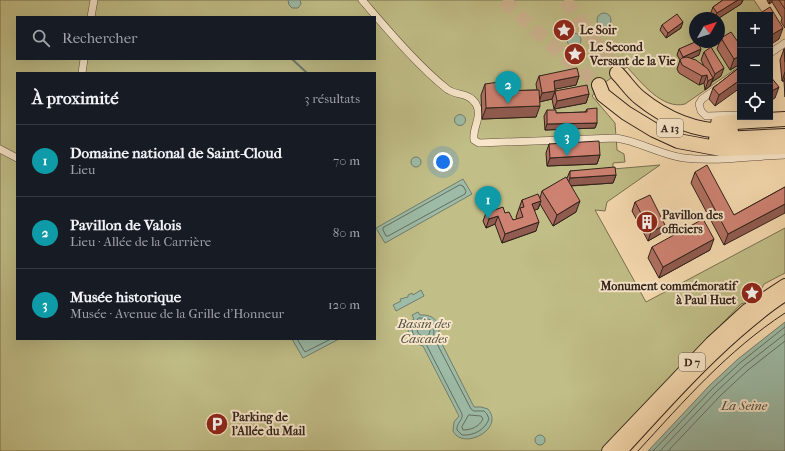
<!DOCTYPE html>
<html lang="fr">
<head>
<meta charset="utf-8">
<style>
	body { margin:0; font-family:"IM FELL French Canon",serif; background:#242831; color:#f1f3f6 }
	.controls { position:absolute; right:12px; top:12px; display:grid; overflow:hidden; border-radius:0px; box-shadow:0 4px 16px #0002 }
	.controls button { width:36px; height:36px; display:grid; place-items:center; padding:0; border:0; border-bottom:1px solid #363941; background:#171b24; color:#f1f3f6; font:20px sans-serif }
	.compass { position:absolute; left:689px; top:12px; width:36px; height:36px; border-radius:50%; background:#171b24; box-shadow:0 4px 16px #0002; rotate:51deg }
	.you { position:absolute; left:443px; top:162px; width:14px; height:14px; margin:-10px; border:3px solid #fff; border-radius:50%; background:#1a73e8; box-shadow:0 0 0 6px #1a73e833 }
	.badge { display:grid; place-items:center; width:26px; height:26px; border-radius:50%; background:#c59692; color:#fff; font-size:13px; font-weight:700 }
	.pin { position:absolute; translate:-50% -33px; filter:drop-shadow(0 1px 2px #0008) }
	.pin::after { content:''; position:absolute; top:21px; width:14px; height:12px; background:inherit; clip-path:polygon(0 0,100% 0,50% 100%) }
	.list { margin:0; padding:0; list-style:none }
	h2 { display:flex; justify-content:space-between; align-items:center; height:52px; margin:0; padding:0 16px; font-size:17px }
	h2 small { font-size:13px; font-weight:400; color:#9ea1a6 }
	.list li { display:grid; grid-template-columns:26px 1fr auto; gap:12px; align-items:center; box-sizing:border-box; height:72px; padding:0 16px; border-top:1px solid #363941 }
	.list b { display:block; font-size:15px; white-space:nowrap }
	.list p { margin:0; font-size:13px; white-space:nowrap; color:#9ea1a6 }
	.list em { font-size:13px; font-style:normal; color:#9ea1a6 }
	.icon { flex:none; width:22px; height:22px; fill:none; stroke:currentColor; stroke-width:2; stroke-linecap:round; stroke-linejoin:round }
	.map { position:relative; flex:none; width:785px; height:451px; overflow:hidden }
	.search { position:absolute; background:#171b24; box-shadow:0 4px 16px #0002; left:16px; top:16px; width:360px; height:44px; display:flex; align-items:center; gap:10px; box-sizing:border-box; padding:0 14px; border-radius:0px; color:#9ea1a6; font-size:15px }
	.panel { position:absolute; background:#171b24; box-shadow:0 4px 16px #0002; left:16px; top:72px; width:360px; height:268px; border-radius:0px }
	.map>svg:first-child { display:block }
</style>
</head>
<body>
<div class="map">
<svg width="785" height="451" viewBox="0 0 785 451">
	<rect width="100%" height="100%" fill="#f5d9ae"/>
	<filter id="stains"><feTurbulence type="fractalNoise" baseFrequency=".005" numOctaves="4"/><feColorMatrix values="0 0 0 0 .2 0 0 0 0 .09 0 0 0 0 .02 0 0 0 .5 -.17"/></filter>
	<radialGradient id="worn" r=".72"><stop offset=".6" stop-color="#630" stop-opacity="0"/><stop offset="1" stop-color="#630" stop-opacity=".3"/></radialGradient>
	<path fill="#c1be87" stroke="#787050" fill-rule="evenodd" d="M0 0H754L764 15H740V66L685 104C662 110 641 82 627 67L604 83 592 96 615 123 617 150 624 154 625 162 613 163V169L660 165 607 202 605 211 595 210 646 302 785 228V273L764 284 758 296 751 301 741 304 695 352 604 451H0ZM17 17H375V59H17ZM695 18H719V42H695ZM17 73H375V339H17Z"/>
	<g fill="#9dbba6" stroke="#717d6e">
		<polygon points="288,0 300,0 301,4 298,8 292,8 289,5"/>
		<circle cx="604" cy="20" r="7"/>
		<circle cx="574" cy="40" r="7"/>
		<circle cx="460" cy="120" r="5.5"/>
		<circle cx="416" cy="162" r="5"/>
		<polygon points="463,179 472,194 385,243 376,228"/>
		<polygon points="421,290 424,296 396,311 393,305 401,301 400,299 408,297 408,295 412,293 413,295"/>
		<path d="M418 312 420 315C434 314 442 323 438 336L474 407H481L488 409C505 429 463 451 453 431L454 422 459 416 423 346C410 342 406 333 409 322L414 319 412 315Z"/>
		<polygon points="785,322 785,451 648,451 710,385 738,359"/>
		<polygon points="292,339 339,339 303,358"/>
		<circle cx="540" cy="440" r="5"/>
	</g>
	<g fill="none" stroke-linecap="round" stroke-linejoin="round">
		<g stroke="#666e60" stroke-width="1">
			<polygon points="460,185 463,186 466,191 465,194 388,236 386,236 383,230 383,228"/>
			<path d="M419 318C437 318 433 325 434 338L471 409 474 411H484L487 414 489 419C485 430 473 436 462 435L457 430C456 423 463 421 462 414L426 344C418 337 412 340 412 326Z"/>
			<path d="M422 324H427L430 327V331L428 337C421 336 417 335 417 328Z"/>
			<polyline points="297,339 305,352 331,339"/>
			<path d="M469 415 481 416 483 419C479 427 471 430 463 430L462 427Z"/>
			<polyline points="653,451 713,388 741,362 785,327"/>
			<polyline points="660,451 717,391 744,366 785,334"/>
			<polyline points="668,451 721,395 748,370 785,341"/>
		</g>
		<polyline stroke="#717d6e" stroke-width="2" points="292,59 307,73"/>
		<g stroke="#cdb490" stroke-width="14" stroke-dasharray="14 7" stroke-linecap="butt">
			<polyline points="503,0 557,50 599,85"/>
			<polyline points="565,0 617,73"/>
		</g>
		<g stroke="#604f3e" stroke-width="8">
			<g id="minor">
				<path d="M362 0C387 29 417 65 447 89 456 96 469 92 476 104 483 116 472 128 474 140L479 143 616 138C639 141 660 155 684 158 717 162 752 156 785 155"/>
				<polyline points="91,17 94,0"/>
				<polyline points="770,53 785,43"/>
				<polyline points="82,73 84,59"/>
				<polyline points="718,88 702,99 699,104 701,111 706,116 740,115"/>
				<polyline points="0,149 17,158"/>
			</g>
		</g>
		<g stroke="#2f2119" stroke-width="14">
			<g id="primary">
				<polyline points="608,451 711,343 747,310 785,285"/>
				<path d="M621 451C658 411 695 369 736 333 752 319 767 306 785 295"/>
			</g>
		</g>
		<g stroke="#2f2119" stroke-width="16">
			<g id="motorway">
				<path d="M617 73C625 81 631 91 640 98 666 119 697 132 731 131"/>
				<polyline points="599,85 603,95 626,113 654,130 678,141 721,149 785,147"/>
				<polyline points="718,123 785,119"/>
				<polyline points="716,139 722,139 785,136"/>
			</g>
		</g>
		<use href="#minor" stroke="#f8e6ca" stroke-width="7"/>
		<use href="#primary" stroke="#f5d9ae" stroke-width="12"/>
		<use href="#motorway" stroke="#f5d9ae" stroke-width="14"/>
		<path stroke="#2f2119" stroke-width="1" d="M638 451C684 401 727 351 785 313"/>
	</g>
	<g fill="#b17062" stroke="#2f2119">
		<polygon points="723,0 743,0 741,4 719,18 712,18 710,15 713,7"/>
		<polygon points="767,0 785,0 785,28 781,22 782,18 772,2 769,4"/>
		<polygon points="662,25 681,28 666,38 660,30"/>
		<polygon points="721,38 740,64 730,70 717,49"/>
		<polygon points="679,49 699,55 691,58 704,66 701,60 704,52 721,76 712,82 710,86 705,90 704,83 699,85 679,73 677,69 680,60 677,55"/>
		<polygon points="784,49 785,49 785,97 784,81 782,81 780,60"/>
		<polygon points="740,67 715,106 709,99 713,88"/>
		<polygon points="539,76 579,76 576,85 555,89 555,91 552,99 539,102 536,117 482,119 481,95 485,84 500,91 537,90 536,84"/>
		<polygon points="555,91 589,94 586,103 554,109 552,99"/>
		<polygon points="587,109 597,123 595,128 545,130 544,116 547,110 556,113 585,112"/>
		<polygon points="549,144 600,155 597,164 547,166 546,153"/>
		<polygon points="570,171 616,175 613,183 571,186 576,212 553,226 540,204 538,209 534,210 536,231 502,243 495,224 486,228 483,221 486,213 505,213 513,220 517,219 516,217 522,200 540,198 542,191 567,178"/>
		<polygon points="695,172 734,215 785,187 724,245 691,183"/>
		<polygon points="635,202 662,233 648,241 632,211"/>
		<polygon points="652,247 710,250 659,278 648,258"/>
	</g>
	<g fill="#905b50" stroke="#2f2119">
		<polygon points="738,0 743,0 741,4 719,18 715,18 717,13"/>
		<polygon points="770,0 772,0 772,2 769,4"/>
		<polygon points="683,22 681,28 666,38 668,33"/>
		<polygon points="783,28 779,39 770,45 770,36"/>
		<polygon points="701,49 699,55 681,63 683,57"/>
		<polygon points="740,56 740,64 730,70 734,59"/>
		<polygon points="724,68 721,76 712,82 715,74"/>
		<polygon points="785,72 785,77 784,81 782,81"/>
		<polygon points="707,75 704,83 699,85 702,76"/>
		<polygon points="579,76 576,85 551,90 554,81"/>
		<polygon points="713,78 710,86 705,90 708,81"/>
		<polygon points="740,80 740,88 715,106 719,95"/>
		<polygon points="779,87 775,98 770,101 770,92"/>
		<polygon points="555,91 552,99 539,102 542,93"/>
		<polygon points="589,94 586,103 554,109 557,101"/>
		<polygon points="540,106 536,117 482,119 486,108"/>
		<polygon points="597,123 595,128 545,130 547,124"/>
		<polygon points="600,155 597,164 547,166 550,158"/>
		<polygon points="616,175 613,183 567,186 570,178"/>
		<polygon points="541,201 538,209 529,212 532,204"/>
		<polygon points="580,201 576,212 553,226 557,215"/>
		<polygon points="785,204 785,213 724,245 728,234"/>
		<polygon points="498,216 495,224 486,228 489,219"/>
		<polygon points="539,222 536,231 502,243 505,234"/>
		<polygon points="665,225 662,233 648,241 651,232"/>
		<polygon points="714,239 710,250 659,278 663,267"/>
	</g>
	<g fill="#ce8272" stroke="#2f2119">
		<polygon points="723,0 738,0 717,13 713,7"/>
		<polygon points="779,0 785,0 785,9"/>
		<polygon points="770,7 783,28 770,36 770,15 759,15 759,14"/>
		<polygon points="677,14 683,22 668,33 662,25"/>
		<polygon points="731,32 738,42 740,40 740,56 734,59 721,38"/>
		<polygon points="695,42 698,42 701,49 683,57 679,49"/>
		<polygon points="711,47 724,68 715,74 704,52"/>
		<polygon points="784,49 785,49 785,62"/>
		<polygon points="687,57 696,60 708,69 713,78 708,81 707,75 702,76 682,65 680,60 682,58"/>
		<polygon points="740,67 740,80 719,95 713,88"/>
		<polygon points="577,68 579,76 554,81 555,91 542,93 539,76"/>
		<polygon points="770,76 779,87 770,92"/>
		<polygon points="499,82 500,91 539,90 540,106 486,108 485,84"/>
		<polygon points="587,85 589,94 557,101 555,91"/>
		<polygon points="597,108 597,123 547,124 547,110 556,110 556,113 587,112 587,109"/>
		<polygon points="599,141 600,155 550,158 549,144"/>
		<polygon points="707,165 734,215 785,187 785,204 728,234 695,172"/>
		<polygon points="615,167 616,175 570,178 570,171"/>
		<polygon points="566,177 580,201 557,215 542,191"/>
		<polygon points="538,194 541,201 532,204 539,222 505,234 498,216 489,219 486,213 503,207 505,213 509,212 513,220 523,217 520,208 524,207 522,200"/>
		<polygon points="650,195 665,225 651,232 635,202"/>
		<polygon points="703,219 714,239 663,267 652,247"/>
	</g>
	<defs>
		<g id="sight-disc" transform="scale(1.15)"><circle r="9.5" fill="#8f2418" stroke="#f8e6ca"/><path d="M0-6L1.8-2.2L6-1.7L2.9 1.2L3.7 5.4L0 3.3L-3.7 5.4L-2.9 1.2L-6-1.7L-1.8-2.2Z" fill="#fff"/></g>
		<g id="building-disc" transform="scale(1.15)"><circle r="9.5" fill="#8f2418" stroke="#f8e6ca"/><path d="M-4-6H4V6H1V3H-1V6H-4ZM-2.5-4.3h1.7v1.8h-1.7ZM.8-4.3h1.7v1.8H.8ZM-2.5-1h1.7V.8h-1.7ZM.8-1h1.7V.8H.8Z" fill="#fff"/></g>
		<g id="parking-disc" transform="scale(1.15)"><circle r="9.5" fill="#8f2418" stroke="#f8e6ca"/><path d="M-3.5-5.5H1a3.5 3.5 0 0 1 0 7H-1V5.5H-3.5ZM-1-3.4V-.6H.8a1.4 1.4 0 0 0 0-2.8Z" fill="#fff"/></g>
	</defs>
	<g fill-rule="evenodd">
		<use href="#sight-disc" x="564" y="30"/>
		<use href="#sight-disc" x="575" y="54"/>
		<use href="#building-disc" x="647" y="222"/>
		<use href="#sight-disc" x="752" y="293"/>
		<use href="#parking-disc" x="217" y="424"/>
	</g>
	<g text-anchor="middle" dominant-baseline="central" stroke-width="4" stroke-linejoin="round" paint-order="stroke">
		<g fill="#f8e6ca" stroke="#6b5c4e" stroke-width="1">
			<rect x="657" y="119" width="26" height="18" rx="3"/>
			<rect x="679" y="353" width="26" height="18" rx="3"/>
		</g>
		<g font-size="11" font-weight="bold" fill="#2f2119">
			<text x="670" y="128">A 13</text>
			<text x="692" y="362">D 7</text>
		</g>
		<g font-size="12" font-weight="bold" fill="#2f2119" stroke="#f8e6ca" text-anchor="start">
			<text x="580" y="30">Le Soir</text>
			<text x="590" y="47">Le Second<tspan x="590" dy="14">Versant de la Vie</tspan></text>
			<text x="662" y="215">Pavillon des<tspan x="662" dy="14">officiers</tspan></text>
			<text x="736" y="286" text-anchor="end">Monument commémoratif<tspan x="736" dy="14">à Paul Huet</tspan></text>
			<text x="232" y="417">Parking de<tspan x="232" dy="14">l'Allée du Mail</tspan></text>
		</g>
		<g font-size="13" font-style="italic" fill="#504f43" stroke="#f8e6ca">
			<text x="424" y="323">Bassin des<tspan x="424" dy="15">Cascades</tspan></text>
			<text x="744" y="405">La Seine</text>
		</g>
	</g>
	<rect width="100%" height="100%" filter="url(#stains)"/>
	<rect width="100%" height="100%" fill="url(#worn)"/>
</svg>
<div class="controls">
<button>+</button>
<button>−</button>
<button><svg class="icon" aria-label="locate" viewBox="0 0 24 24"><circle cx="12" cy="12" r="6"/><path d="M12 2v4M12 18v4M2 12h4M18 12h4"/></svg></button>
</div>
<svg class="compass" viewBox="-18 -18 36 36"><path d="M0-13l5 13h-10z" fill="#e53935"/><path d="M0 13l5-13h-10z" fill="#9ea1a6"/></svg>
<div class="you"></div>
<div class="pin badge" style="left:488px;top:219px;background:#0f9aa8">1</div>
<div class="pin badge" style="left:508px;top:104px;background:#0f9aa8">2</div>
<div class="pin badge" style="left:567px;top:156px;background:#0f9aa8">3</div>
<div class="search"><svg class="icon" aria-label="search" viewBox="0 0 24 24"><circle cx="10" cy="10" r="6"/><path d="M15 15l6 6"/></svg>Rechercher</div>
<section class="panel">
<h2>À proximité<small>3 résultats</small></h2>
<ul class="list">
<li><span class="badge" style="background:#0f9aa8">1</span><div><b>Domaine national de Saint-Cloud</b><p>Lieu</p></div><em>70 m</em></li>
<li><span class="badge" style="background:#0f9aa8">2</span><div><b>Pavillon de Valois</b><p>Lieu · Allée de la Carrière</p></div><em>80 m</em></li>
<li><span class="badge" style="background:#0f9aa8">3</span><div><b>Musée historique</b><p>Musée · Avenue de la Grille d'Honneur</p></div><em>120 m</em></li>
</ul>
</section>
</div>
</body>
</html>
